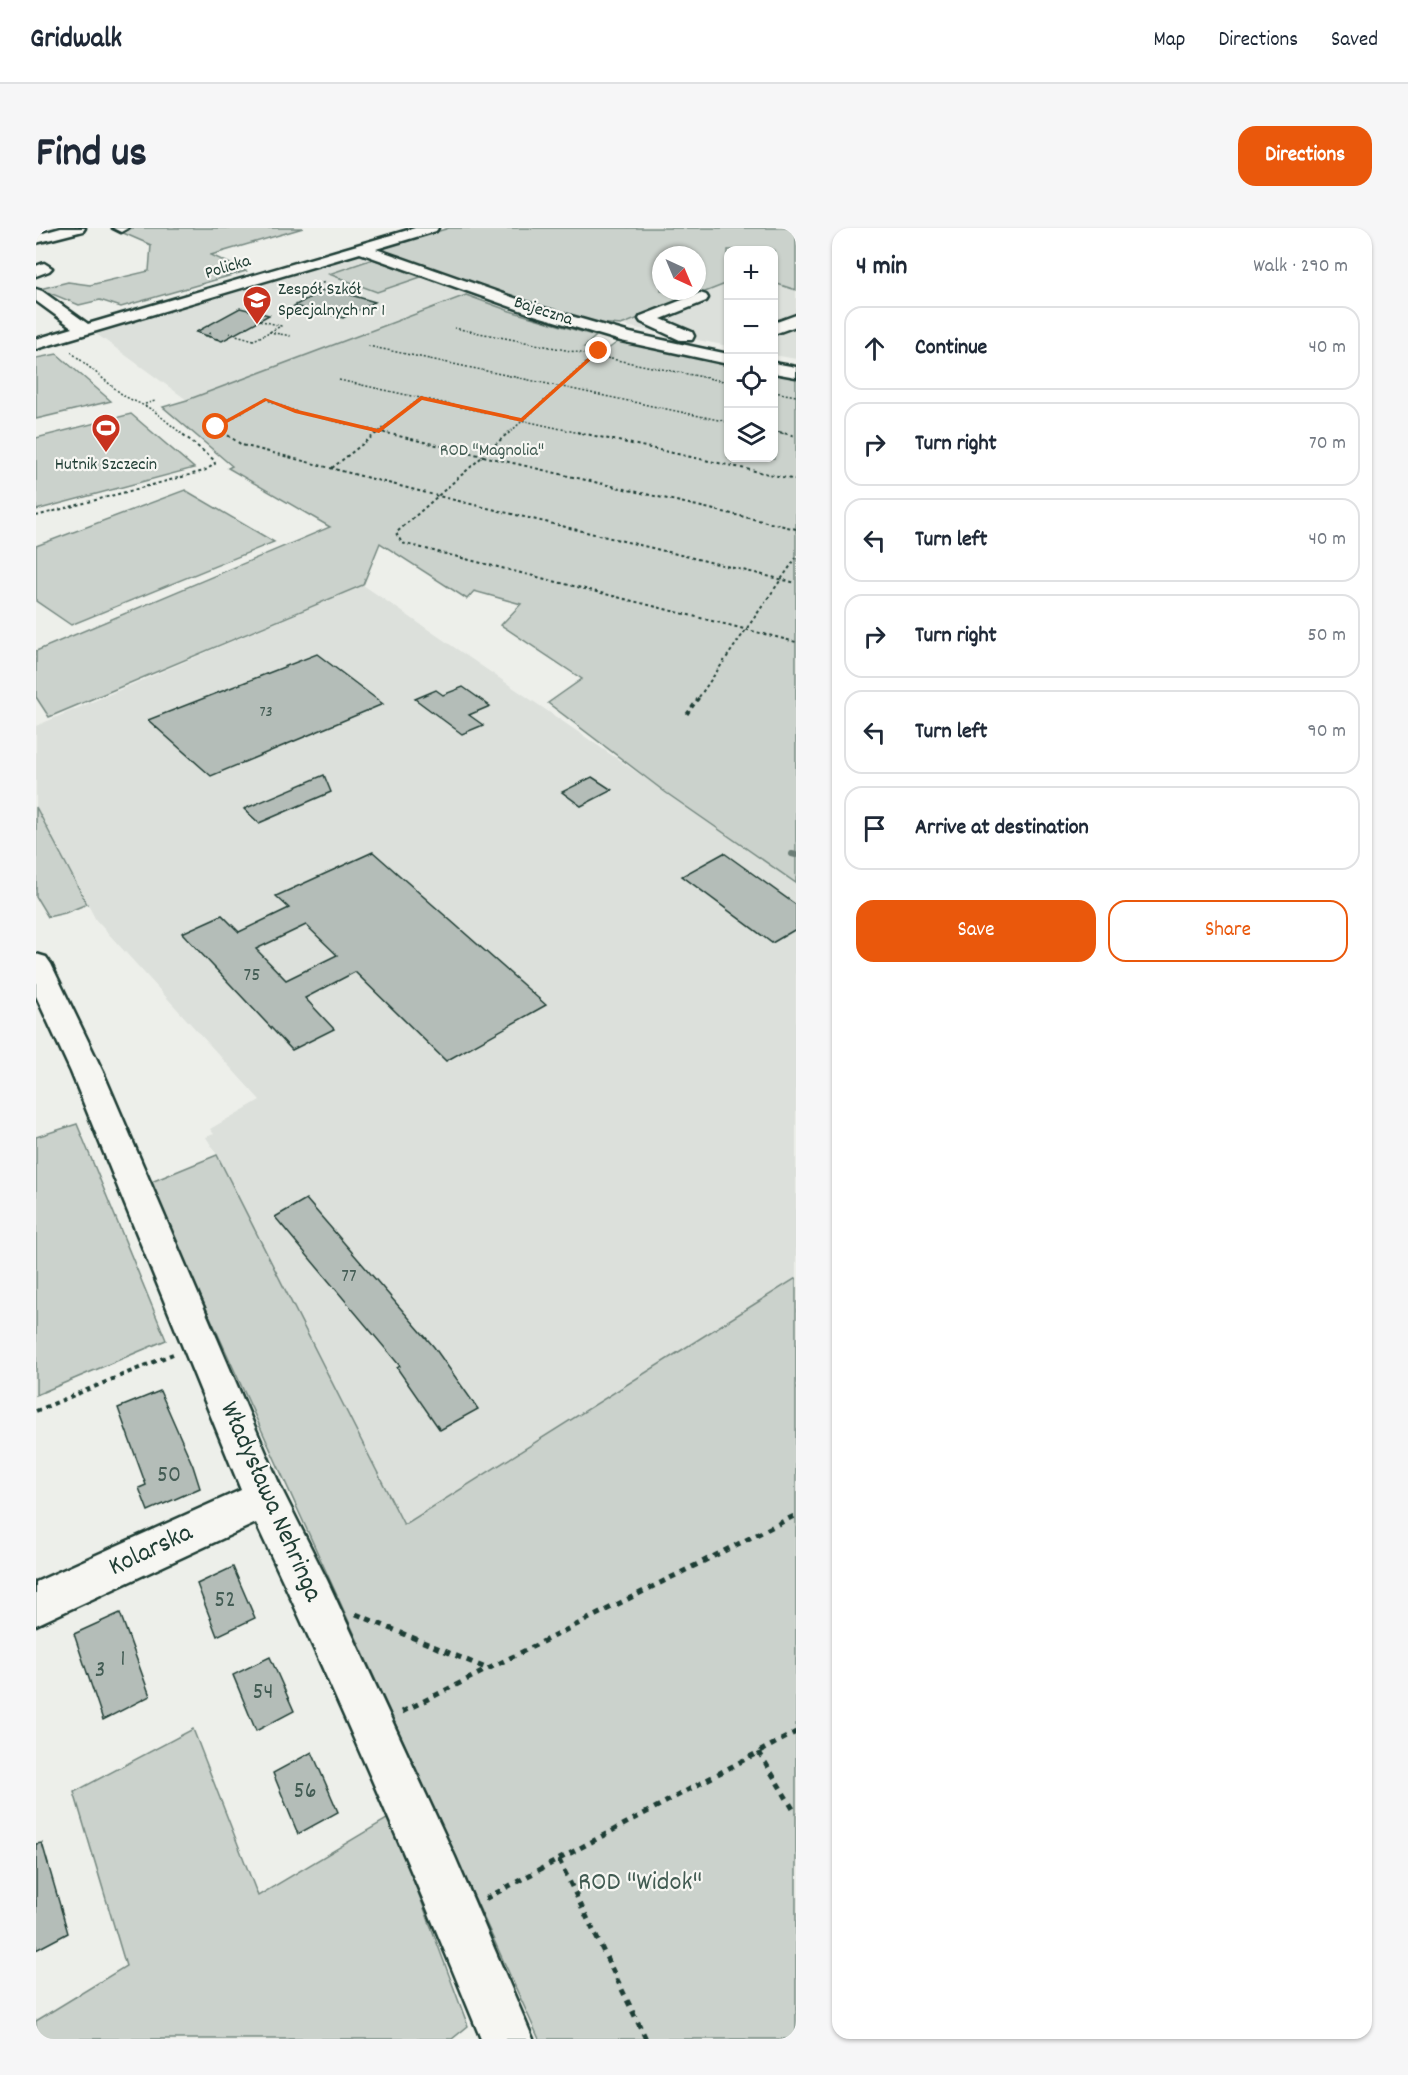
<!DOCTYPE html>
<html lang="en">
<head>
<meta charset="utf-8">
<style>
	body { margin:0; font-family:Dekko,sans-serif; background:#f6f6f7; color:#1f2937 }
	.controls { position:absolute; right:18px; top:18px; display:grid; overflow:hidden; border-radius:12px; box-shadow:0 2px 4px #0004 }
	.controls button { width:54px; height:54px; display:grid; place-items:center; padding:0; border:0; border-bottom:2px solid #e0e1e3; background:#fff; color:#1f2937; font:30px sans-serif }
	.compass { position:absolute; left:616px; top:18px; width:54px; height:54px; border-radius:50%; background:#fff; box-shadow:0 2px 4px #0004; rotate:136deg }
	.stop { position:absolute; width:18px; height:18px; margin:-14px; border:4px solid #ea580c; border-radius:50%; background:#fff }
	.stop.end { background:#ea580c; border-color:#fff; box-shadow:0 2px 6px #0008 }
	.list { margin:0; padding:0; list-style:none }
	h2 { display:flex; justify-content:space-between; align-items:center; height:78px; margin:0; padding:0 24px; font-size:26px }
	h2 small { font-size:20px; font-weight:400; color:#747a83 }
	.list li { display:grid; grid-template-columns:39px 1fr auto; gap:18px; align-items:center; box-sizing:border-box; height:84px; margin:0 12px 12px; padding:0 12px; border:2px solid #e0e1e3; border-radius:18px }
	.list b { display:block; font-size:22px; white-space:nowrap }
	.list em { font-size:20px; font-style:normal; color:#747a83 }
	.actions { display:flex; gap:12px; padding:18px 24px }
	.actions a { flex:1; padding:14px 0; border:2px solid #ea580c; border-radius:18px; text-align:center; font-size:21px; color:#ea580c }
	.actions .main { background:#ea580c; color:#fff }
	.icon { flex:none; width:33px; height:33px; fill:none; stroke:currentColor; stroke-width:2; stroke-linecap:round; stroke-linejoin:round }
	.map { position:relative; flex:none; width:760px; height:1811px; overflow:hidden; border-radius:18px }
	header { display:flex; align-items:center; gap:36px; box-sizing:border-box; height:84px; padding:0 30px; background:#fff; border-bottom:2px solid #e0e1e3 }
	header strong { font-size:28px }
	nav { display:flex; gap:33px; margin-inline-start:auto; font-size:21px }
	.intro { display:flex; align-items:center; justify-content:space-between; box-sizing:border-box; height:144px; padding:0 36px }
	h1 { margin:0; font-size:42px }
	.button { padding:15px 27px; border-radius:18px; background:#ea580c; color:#fff; font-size:21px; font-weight:700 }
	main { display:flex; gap:36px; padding:0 36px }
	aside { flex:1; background:#fff; border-radius:18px; box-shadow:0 2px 4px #0004 }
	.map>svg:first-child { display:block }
</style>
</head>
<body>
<header>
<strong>Gridwalk</strong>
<nav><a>Map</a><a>Directions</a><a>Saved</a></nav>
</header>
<div class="intro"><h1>Find us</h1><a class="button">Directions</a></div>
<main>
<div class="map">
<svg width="760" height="1811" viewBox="0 0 760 1811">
	<rect width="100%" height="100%" fill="#edefea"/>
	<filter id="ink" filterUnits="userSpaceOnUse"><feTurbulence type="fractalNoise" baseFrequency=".0167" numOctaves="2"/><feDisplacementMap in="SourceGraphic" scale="12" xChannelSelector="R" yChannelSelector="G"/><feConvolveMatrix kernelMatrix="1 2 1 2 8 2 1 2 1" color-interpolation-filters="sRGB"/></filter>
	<g filter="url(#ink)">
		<g fill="#dce0db">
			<polygon points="327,27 437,65 151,172 59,105"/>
			<polygon points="692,55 692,118 585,97"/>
			<polygon points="738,55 760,62 760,131 738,127"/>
			<polygon points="327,357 760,653 760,1050 368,1297 181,927 170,909 178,906 174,901 224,872 60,692 0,579 0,498"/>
		</g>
		<g fill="#cbd2cc" stroke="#758880" stroke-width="1.5" fill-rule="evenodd">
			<polygon points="96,0 267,0 175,27 210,43 85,79 64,72 43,77 4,61 32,54 54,57 113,43 115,17 85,4"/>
			<path d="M413 0H760V62L738 55V22H692V55L585 97 551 94 485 75 344 21ZM625 27H661V63H625Z"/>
			<polygon points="337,31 385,49 341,64 293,46"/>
			<polygon points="430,67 474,83 560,108 548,119 568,124 583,113 692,135 692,230 738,230 738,144 760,149 760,655 629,564 512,475 546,451 465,397 485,376 438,363 431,371 344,315 327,357 13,489 0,469 0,423 294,299 192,240 196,238 127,179 151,172"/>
			<polygon points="21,126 75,173 0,191 0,130"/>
			<polygon points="95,186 158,240 0,282 0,210"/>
			<polygon points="149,262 238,314 35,397 0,373 0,318"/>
			<polygon points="0,579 51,676 29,685 12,689 0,669"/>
			<polygon points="41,896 130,1112 0,1167 0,909"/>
			<polygon points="181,927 368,1297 760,1050 760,1811 503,1811 113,955"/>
			<polygon points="157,1501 222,1668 354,1589 432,1798 416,1811 0,1811 0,1793 90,1738 38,1564"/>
		</g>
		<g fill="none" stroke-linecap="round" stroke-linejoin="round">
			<polyline stroke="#6c7e77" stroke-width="6" points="756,626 760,627"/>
		</g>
		<g fill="#b4bdb8" stroke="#1f3d34" stroke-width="1.5" fill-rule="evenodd">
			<polygon points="291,60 339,74 307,90 258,78"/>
			<polygon points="204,80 233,87 186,113 160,104"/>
			<polygon points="281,426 347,476 175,548 112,492"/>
			<polygon points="427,459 454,478 433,487 447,497 426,506 379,471 400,462 407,467"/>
			<polygon points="288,547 295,564 223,595 208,581"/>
			<polygon points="556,549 576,562 545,578 526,564"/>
			<path d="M337 624 510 777 410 833 319 744 269 770 298 801 256 822 146 705 186 687 203 704 253 680 240 668ZM270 697 301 727 250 752 220 721Z"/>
			<polygon points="688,625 760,677 760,701 736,715 646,648"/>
			<polygon points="270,971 398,1119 442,1181 404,1202 361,1140 364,1138 239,989"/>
			<polygon points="124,1163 157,1238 164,1260 112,1283 103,1260 110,1257 82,1180"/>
			<polygon points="197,1339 219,1390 181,1408 161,1356"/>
			<polygon points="84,1385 114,1468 67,1492 38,1406"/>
			<polygon points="234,1429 258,1483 220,1503 197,1447"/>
			<polygon points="276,1524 302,1584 262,1606 237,1545"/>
			<polygon points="6,1615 32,1705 0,1722 0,1616"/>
		</g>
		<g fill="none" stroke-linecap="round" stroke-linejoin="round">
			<g stroke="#1f3d34" stroke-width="5">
				<g id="minor">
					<polygon points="25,0 49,0 47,3 0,15 0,7"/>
					<polygon points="77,0 92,0 85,4"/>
					<polygon points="379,0 402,0 400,3 340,21 507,80 594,105 692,126 692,136 585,113 495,86 324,25 0,121 0,111 37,100 0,73 0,61 6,63 52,96"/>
					<polygon points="8,35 16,40 13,43 0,48 0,38"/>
					<polygon points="664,65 670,67 672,70 670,73 625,91 656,104 658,108 656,112 644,112 605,94 603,91 605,88"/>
					<polygon points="760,87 760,98 738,106 738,95"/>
					<polygon points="738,135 760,139 760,149 738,145"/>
					<path d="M0 726 10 729 15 736 67 844 245 1260 291 1352 419 1629 497 1811H445C374 1637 300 1465 220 1295L0 1397V1354L205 1262 35 844 0 768Z"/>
				</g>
			</g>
			<g stroke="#1f3d34" stroke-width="1.5" stroke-dasharray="2 2" stroke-linecap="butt">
				<polyline points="244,64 267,68"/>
				<polyline points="260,66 289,54"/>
				<polyline points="418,100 692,154"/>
				<polyline points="233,104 255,108"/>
				<polyline points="175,105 170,108 182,111"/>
				<polyline points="193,105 218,112 245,98 219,91"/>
				<polyline points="332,118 692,194"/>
				<polyline points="35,124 88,168 117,182 146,206"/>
				<polyline points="303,152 548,206"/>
				<polyline points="738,164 760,168"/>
				<polyline points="109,176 119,173"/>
				<polyline points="738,203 749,206"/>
				<polyline points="189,206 180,199 229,171 261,184 352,206"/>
				<polyline points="340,206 385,170"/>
				<polyline points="472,206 563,123"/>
			</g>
			<g stroke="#1f3d34" stroke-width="2" stroke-dasharray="3 3" stroke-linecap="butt">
				<polyline points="187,204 206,217 402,268 760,355"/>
				<polyline points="346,204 447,228 473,204"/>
				<polyline points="541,204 760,252"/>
				<polyline points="743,204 760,208"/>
				<polyline points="296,240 342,204"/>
				<polyline points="0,288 168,243 179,236 178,232 144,204"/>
				<polyline points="760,301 447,228 360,305 366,315 760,414"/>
				<polyline points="663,469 760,330"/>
			</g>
			<polyline stroke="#1f3d34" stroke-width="3" stroke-dasharray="4 4" stroke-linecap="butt" points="651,486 664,468"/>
			<polyline stroke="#1f3d34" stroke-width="4" stroke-dasharray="4.5 4.5" stroke-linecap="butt" points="0,1183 137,1126"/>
			<g stroke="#1f3d34" stroke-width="5" stroke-dasharray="6 6" stroke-linecap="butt">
				<polyline points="320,1386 452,1441"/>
				<polyline points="366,1484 760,1287"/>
				<polyline points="723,1524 760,1586"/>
				<polyline points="523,1632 610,1811"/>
				<polyline points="449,1671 760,1504"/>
			</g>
			<use href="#minor" fill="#f6f6f2" fill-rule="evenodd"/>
		</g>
	</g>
	<polygon fill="#ea580c" points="561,122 565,123 486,194 386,172 343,205 259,185 230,173 182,200 177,199 229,170 262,182 342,201 385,168 485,190"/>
	<defs>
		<g id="school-pin" transform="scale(1.5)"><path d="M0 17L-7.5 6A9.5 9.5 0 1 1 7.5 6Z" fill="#c8321e" stroke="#f6f6f2"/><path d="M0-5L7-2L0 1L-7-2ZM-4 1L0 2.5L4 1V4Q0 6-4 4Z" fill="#fff"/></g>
		<g id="stadium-pin" transform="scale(1.5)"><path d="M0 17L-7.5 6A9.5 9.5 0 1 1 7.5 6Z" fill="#c8321e" stroke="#f6f6f2"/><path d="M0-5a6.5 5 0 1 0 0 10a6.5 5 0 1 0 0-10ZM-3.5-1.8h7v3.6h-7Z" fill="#fff"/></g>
	</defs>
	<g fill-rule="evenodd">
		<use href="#school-pin" x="221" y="72"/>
		<use href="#stadium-pin" x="70" y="200"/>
	</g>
	<g text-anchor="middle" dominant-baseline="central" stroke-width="4.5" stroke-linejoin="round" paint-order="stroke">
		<g font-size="16" fill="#445d55">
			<text x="230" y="484">73</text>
		</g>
		<g font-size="18" fill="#1f3d34" stroke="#f6f6f2">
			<text transform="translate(192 40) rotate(-17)">Policka</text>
			<text transform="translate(507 84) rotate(18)">Bajeczna</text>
		</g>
		<g font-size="18" fill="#1f3d34" stroke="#f6f6f2" text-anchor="start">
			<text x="242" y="62">Zespół Szkół<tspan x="242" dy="21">Specjalnych nr 1</tspan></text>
			<text x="70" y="237" text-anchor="middle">Hutnik Szczecin</text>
		</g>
		<g font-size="18" fill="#415b52" stroke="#f6f6f2">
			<text x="456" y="223">ROD "Magnolia"</text>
		</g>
		<g font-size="20" fill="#445d55">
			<text x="216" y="748">75</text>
			<text x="313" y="1049">77</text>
		</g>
		<g font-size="24" fill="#445d55">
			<text x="133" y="1248">50</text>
			<text x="189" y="1373">52</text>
			<text x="87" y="1432">1</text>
			<text x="64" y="1443">3</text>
			<text x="227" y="1465">54</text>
			<text x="269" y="1564">56</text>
		</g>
		<g font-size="27" fill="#1f3d34" stroke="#f6f6f2">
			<text transform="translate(234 1274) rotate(66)">Władysława Nehringa</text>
			<text transform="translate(115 1323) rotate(-25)">Kolarska</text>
		</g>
		<g font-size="27" fill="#415b52" stroke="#f6f6f2">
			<text x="604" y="1655">ROD "Widok"</text>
		</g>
	</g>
</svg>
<div class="controls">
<button>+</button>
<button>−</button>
<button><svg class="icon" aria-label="locate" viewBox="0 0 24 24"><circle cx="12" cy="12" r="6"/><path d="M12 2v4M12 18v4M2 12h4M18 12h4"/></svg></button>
<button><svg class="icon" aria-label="layers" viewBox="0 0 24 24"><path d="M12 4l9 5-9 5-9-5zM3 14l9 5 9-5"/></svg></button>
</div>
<svg class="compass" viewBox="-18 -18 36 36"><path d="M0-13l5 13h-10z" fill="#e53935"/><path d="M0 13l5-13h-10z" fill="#747a83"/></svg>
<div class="stop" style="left:180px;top:199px"></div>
<div class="stop end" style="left:563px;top:123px"></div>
</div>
<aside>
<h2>4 min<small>Walk · 290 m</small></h2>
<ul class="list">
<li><svg class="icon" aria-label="ahead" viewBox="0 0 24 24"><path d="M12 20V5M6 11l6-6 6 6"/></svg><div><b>Continue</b></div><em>40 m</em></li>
<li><svg class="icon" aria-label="right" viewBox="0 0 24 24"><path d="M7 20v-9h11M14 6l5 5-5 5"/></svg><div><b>Turn right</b></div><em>70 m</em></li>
<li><svg class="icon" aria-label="left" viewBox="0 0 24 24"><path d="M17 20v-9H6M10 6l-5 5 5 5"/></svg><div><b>Turn left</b></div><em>40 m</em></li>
<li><svg class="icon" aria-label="right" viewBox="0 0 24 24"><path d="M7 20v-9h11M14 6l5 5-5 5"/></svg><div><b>Turn right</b></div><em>50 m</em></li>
<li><svg class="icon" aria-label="left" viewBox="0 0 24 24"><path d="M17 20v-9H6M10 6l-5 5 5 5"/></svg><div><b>Turn left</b></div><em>90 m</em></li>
<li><svg class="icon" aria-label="arrive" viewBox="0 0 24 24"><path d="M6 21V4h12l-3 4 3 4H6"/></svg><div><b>Arrive at destination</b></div></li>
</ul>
<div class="actions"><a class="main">Save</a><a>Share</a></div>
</aside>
</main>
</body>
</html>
